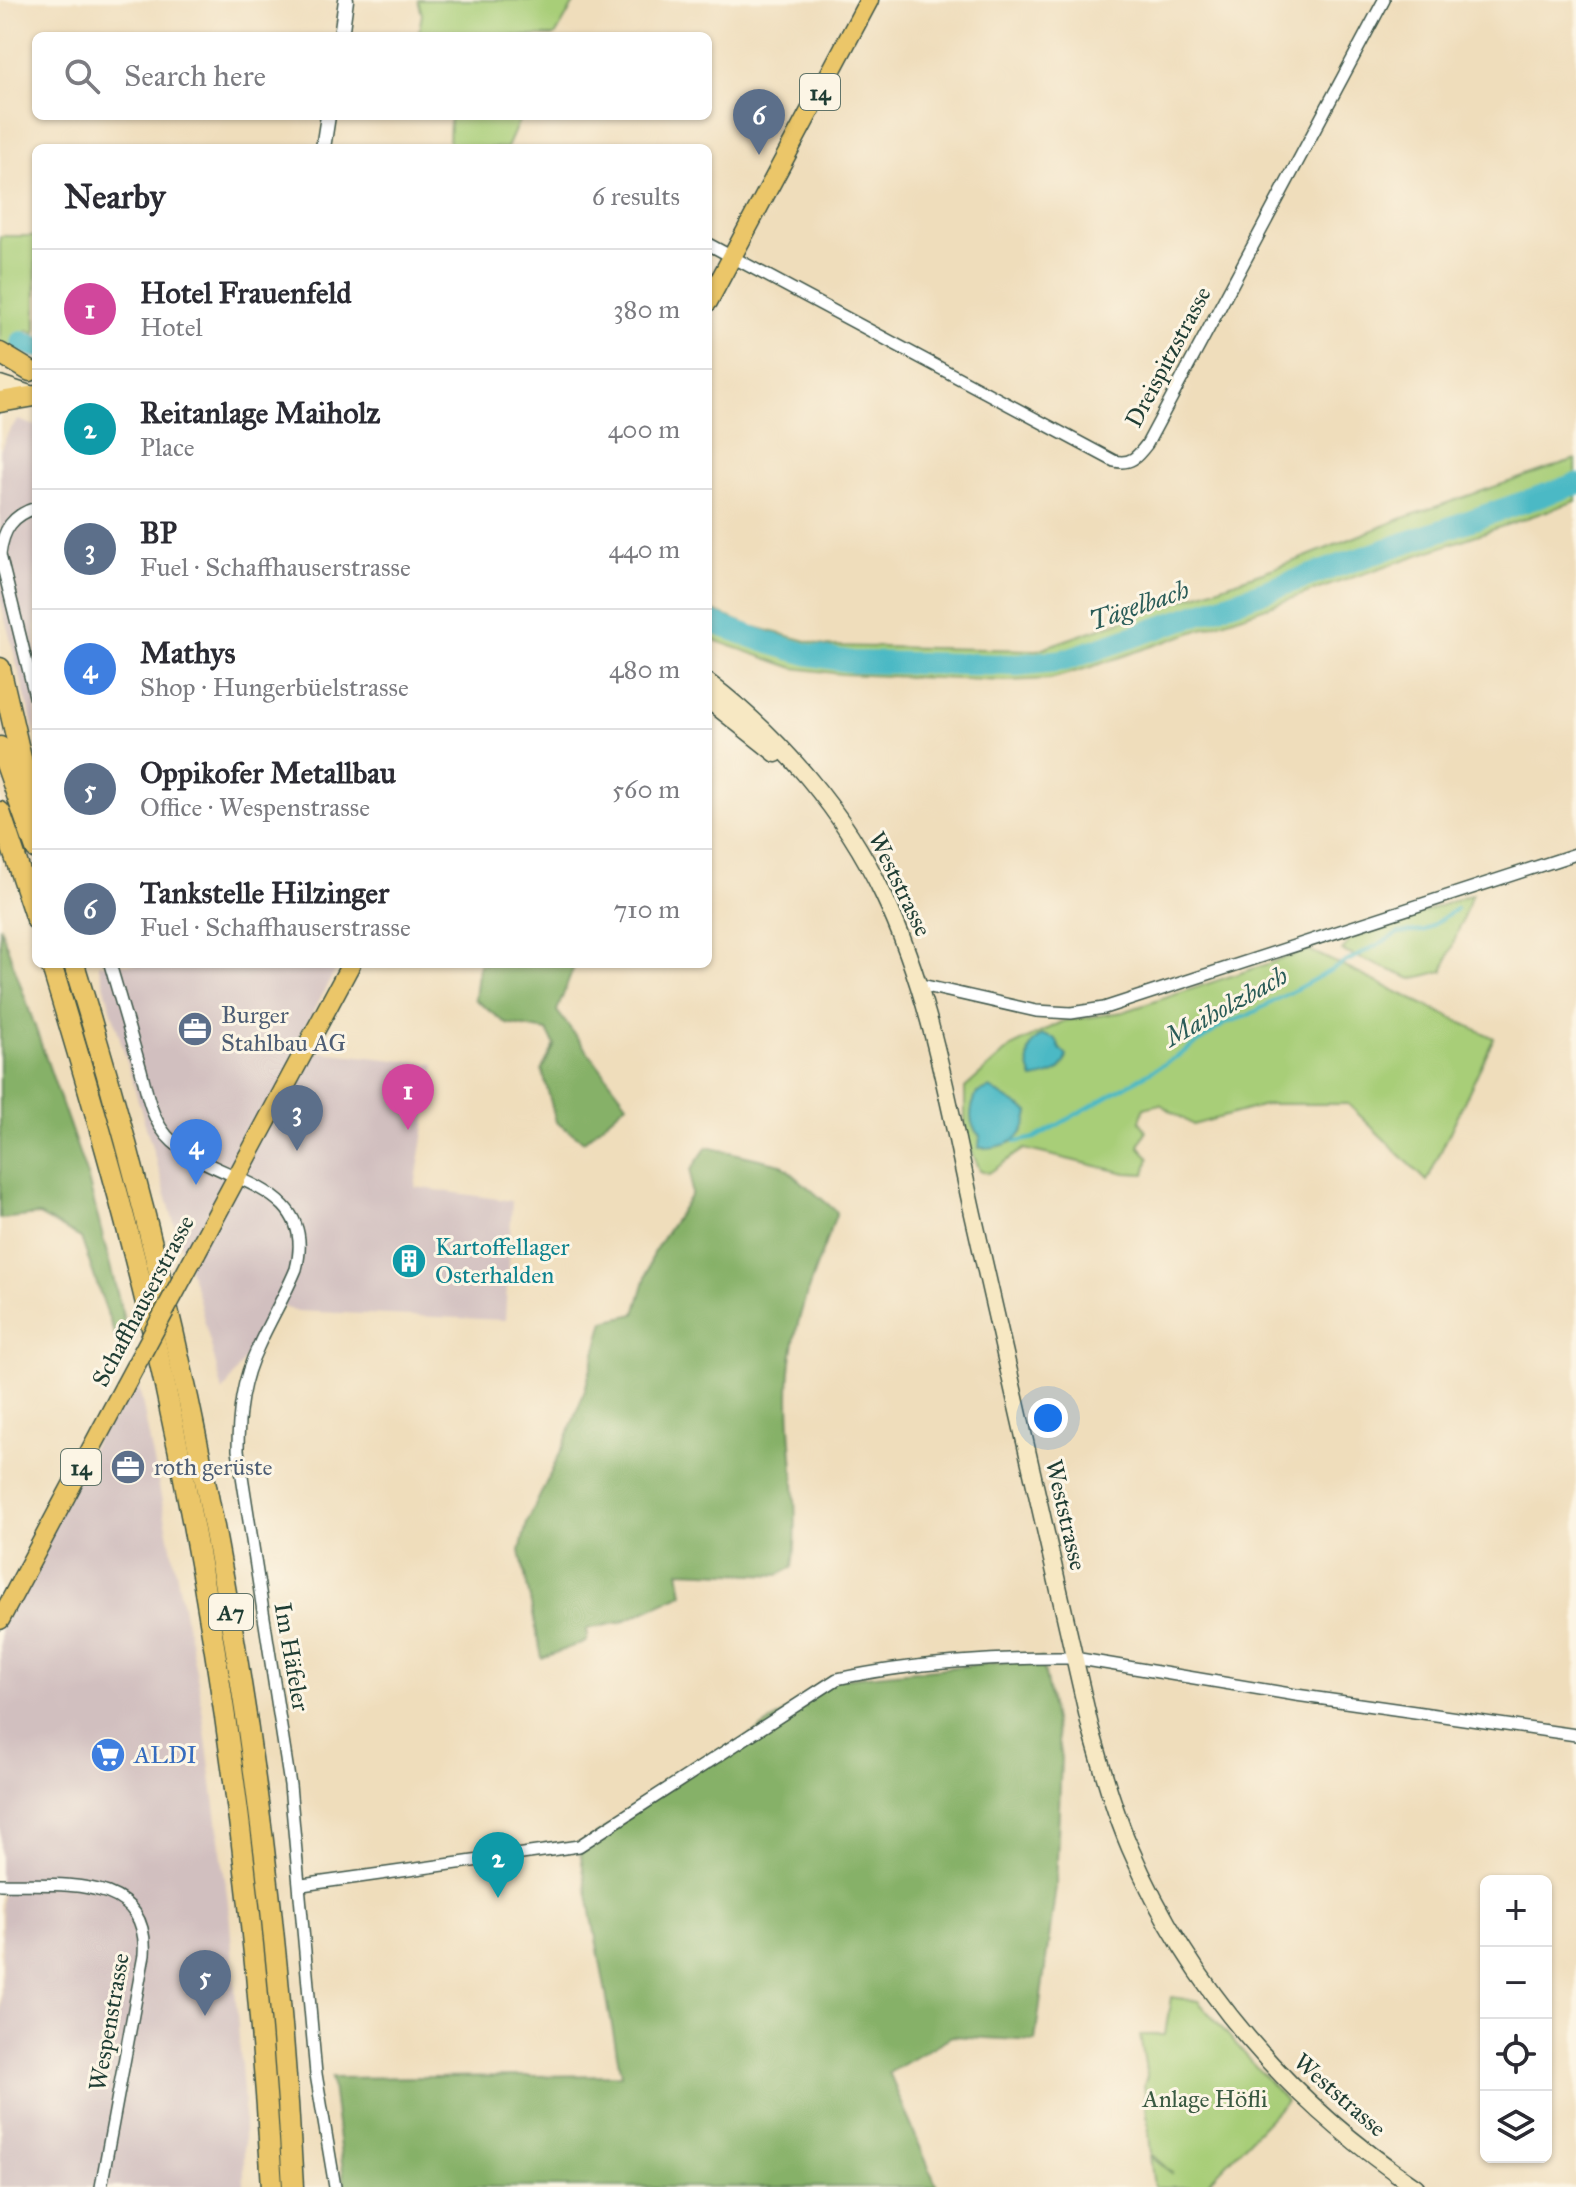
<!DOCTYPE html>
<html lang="en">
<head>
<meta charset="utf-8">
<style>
	body { margin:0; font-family:"IM FELL Great Primer",serif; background:#f7f7f7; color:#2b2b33 }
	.controls { position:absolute; right:24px; bottom:24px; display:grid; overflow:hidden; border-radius:12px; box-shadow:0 2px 6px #0004 }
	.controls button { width:72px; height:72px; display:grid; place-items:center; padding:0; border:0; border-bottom:2px solid #e1e1e2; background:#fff; color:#2b2b33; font:40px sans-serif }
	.you { position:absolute; left:1048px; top:1418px; width:28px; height:28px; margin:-20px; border:6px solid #fff; border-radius:50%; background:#1a73e8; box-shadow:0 0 0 12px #1a73e833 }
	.badge { display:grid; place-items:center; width:52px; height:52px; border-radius:50%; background:#2563eb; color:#fff; font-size:26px; font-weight:700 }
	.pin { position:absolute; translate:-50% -66px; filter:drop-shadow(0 2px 4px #0008) }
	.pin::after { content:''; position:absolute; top:42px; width:28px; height:24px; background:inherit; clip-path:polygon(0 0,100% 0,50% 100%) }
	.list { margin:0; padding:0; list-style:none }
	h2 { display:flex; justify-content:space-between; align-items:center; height:104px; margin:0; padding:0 32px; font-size:34px }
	h2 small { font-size:26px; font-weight:400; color:#7c7c81 }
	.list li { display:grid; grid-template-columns:52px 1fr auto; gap:24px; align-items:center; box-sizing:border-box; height:120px; padding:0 32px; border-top:2px solid #e1e1e2 }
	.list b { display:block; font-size:30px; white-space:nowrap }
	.list p { margin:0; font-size:26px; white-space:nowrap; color:#7c7c81 }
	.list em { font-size:26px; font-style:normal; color:#7c7c81 }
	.icon { flex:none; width:44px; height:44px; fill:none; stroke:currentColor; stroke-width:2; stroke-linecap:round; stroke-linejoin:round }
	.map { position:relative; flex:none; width:1576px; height:2187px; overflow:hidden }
	.search { position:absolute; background:#fff; box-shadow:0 2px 6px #0004; left:32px; top:32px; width:680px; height:88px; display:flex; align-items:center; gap:20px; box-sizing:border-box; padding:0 28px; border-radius:12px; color:#7c7c81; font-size:30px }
	.panel { position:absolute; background:#fff; box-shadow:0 2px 6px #0004; left:32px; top:144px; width:680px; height:824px; border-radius:12px }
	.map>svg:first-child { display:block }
</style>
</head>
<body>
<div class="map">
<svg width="1576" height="2187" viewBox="0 0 1576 2187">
	<rect width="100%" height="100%" fill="#fcf5e5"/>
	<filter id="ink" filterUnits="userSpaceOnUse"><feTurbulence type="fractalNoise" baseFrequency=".0125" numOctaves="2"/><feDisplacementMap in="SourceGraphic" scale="16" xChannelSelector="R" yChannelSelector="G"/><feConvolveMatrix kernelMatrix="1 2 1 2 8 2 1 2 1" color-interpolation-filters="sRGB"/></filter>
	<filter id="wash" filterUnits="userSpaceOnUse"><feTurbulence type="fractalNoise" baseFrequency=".006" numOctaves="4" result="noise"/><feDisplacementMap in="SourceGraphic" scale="32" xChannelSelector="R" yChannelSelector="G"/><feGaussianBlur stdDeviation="1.8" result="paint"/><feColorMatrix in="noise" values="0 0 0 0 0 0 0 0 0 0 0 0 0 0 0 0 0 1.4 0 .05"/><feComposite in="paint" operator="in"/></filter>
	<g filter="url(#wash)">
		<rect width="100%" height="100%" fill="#efddbb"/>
		<g fill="#d1bfbf">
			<polygon points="18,420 36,426 36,737 0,599 0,450 9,431"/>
			<polygon points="98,964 339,964 293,1049 435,1064 415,1187 512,1201 505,1320 295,1311 279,1305 223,1392 196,1289 181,1246"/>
			<polygon points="124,1387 139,1387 199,1686 229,1910 244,2103 244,2187 0,2187 2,1884 0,1884 0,1620"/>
		</g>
		<g fill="#a8ce78" stroke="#648656" stroke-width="2">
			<polygon points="418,0 576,0 555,36 418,36 422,14"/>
			<polygon points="450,116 521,116 507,148 449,148"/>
			<polygon points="0,236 36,236 36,334 27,330 18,355 0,343"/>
			<polygon points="1576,459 1576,501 1091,667 1050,679 1006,681 842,674 794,668 708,638 708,609 751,626 825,646 1037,650 1300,559 1403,518"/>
			<polygon points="1472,894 1443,971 1412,979 1342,951 1351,939"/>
			<polygon points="1309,950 1494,1038 1427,1181 1348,1104 1269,1104 1193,1125 1160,1104 1144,1108 1140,1121 1146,1131 1139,1146 1149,1157 1145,1174 1126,1173 1024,1149 989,1173 980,1170 965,1136 965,1088 1011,1047 1064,1021 1123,1012"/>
			<polygon points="1171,1997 1198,2001 1286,2101 1204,2187 1154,2187 1150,2156 1173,2174 1151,2154 1144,2084 1147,2076 1140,2035 1165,2035"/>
		</g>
		<g fill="#86b168" stroke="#52774e" stroke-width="2">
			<polygon points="0,926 88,1179 130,1344 123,1359 81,1238 39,1215 0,1219"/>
			<polygon points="479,964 575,964 557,1011 627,1103 584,1141 556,1122 542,1069 555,1045 547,1031 507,1024 475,999"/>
			<path d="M707 1147 781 1164 837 1212C818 1264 794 1316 790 1371 785 1436 802 1501 793 1567L778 1575 679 1571 683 1594 621 1622 587 1629V1641L542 1658 520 1551 527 1523 563 1447 584 1393 604 1321 635 1314 653 1253 691 1195V1170Z"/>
			<polygon points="1042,1658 1061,1758 1056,1887 1035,2041 952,2036 889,2073 937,2187 345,2187 331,2078 621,2075 579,1846 837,1679"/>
		</g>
		<g fill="#4bb9c5" stroke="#357b7c" stroke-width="2">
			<path d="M1043 1035 1056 1039 1060 1049 1067 1056C1064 1074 1048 1076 1033 1079 1026 1062 1025 1044 1043 1035Z"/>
			<path d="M990 1088 1029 1112C1025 1142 1006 1148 979 1148L980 1136C967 1123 970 1109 977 1093Z"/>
		</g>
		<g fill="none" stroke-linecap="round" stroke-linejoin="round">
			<polyline stroke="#4bb9c5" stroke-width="4" points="1015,1142 1035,1138 1178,1056 1226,1023 1247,1016 1399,933 1424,931 1456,909"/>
			<g stroke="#4bb9c5" stroke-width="22">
				<polyline points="22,342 36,347"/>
				<polyline points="708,621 769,643 810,655 853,662 1018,665 1065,660 1576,484"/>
			</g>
		</g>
	</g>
	<g filter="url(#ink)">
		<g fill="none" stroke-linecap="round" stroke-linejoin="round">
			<g stroke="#3e5548" stroke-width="14">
				<g id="minor">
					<path d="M708 244 1114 461C1131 465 1137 457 1147 444L1384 0"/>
					<path d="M0 554C3 530 12 515 36 508"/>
					<polyline points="0,555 36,700"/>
					<path d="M110 964C120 999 131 1035 141 1070 146 1089 150 1111 161 1128 197 1185 321 1173 296 1269 285 1296 270 1320 258 1347 242 1380 238 1414 238 1450L290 1785 316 2074 335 2187"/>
					<polyline points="917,984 1036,1011 1071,1013 1104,1008 1576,854"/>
					<path d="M0 1884C57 1886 150 1872 144 1955L101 2187"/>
					<path d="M302 1885 579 1846 837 1679C910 1663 1000 1657 1074 1658L1296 1695 1576 1735"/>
				</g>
			</g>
			<g stroke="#3e5548" stroke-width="17">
				<g id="tertiary">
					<polyline points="341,36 346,0"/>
					<polyline points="323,148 328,116"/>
				</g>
			</g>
			<g stroke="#3e5548" stroke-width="19">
				<g id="secondary">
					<polyline points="0,384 36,396"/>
					<path d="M708 682C779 736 845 812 883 894 931 994 949 1107 973 1214 1012 1385 1050 1556 1090 1726 1102 1767 1113 1808 1130 1848 1190 1988 1290 2102 1416 2187"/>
					<polyline points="708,700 776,754"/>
				</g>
			</g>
			<g stroke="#3e5548" stroke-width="21">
				<g id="primary">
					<polyline points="708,302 869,0"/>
					<polyline points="196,1253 351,964"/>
					<polyline points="0,1620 124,1387"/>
				</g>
			</g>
			<g stroke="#3e5548" stroke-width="23">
				<g id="motorway">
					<polyline points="0,353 30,371"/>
					<polyline points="0,402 35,396"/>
					<polyline points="0,668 36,822"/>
					<polyline points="0,747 36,849"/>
					<polyline points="0,812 36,919"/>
					<path d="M51 964C93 1102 133 1240 164 1381 222 1647 257 1915 272 2187"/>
					<path d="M74 964C197 1362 272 1771 293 2187"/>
				</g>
			</g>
			<use href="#minor" stroke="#fff" stroke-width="11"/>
			<use href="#tertiary" stroke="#fff" stroke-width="14"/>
			<use href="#secondary" stroke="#f7e8c3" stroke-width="16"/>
			<use href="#primary" stroke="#ebc669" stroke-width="18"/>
			<use href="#motorway" stroke="#ebc669" stroke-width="20"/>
			<g stroke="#3e5548" stroke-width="21" stroke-linecap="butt">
				<polyline id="primary-bridge" points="124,1387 196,1253"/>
			</g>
			<use href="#primary-bridge" stroke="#ebc669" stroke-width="18"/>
		</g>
	</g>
	<defs>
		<g id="office-disc" transform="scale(1.8)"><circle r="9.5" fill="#5c6f8a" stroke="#fcf5e5"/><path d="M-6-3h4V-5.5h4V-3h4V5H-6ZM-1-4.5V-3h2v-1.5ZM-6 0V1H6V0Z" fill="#fff"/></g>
		<g id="building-disc" transform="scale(1.8)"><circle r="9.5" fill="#0f9aa8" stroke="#fcf5e5"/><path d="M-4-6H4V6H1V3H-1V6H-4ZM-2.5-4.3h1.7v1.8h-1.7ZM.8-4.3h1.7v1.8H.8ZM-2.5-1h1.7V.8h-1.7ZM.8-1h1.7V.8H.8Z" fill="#fff"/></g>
		<g id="supermarket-disc" transform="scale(1.8)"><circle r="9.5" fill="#3f7fe0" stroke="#fcf5e5"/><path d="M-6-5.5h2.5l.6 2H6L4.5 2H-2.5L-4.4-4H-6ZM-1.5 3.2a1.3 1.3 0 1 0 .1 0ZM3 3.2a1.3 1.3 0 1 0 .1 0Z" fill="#fff"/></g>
	</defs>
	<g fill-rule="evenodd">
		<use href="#office-disc" x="195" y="1029"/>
		<use href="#building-disc" x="409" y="1261"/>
		<use href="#office-disc" x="128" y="1467"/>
		<use href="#supermarket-disc" x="108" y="1755"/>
	</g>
	<g text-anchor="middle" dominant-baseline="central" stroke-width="6" stroke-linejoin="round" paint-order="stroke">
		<g fill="#fcf5e5" stroke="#617469" stroke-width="2">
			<rect x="800" y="74" width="40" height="36" rx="6"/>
			<rect x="61" y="1449" width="40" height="36" rx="6"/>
			<rect x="209" y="1594" width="44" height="36" rx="6"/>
		</g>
		<g font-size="22" font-weight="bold" fill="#1f3d34">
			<text x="820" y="92">14</text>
			<text x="81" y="1467">14</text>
			<text x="231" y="1612">A7</text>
		</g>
		<g font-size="24" fill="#1f3d34" stroke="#fcf5e5">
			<text transform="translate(1168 357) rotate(-62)">Dreispitzstrasse</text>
			<text transform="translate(900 884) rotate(64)">Weststrasse</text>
			<text transform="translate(143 1301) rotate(-62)">Schaffhauserstrasse</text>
			<text transform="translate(1066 1515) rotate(77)">Weststrasse</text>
			<text transform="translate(292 1657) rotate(80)">Im Häfeler</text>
			<text transform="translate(109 2022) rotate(-80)">Wespenstrasse</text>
			<text transform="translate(1340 2095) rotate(41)">Weststrasse</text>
		</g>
		<g font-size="24" fill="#4e5e75" stroke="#fcf5e5" text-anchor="start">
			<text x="221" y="1015">Burger<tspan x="221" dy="28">Stahlbau AG</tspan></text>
			<text x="154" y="1467">roth gerüste</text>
		</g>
		<g font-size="24" fill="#0d838f" stroke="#fcf5e5" text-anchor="start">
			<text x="435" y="1247">Kartoffellager<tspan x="435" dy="28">Osterhalden</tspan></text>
		</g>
		<g font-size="24" fill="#366cbe" stroke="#fcf5e5" text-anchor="start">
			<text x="134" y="1755">ALDI</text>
		</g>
		<g font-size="24" fill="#3a5a42" stroke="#fcf5e5">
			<text x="1205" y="2099">Anlage Höfli</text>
		</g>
		<g font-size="26" font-style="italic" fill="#2a5c58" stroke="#fcf5e5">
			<text transform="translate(1139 605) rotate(-19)">Tägelbach</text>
			<text transform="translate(1226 1006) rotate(-29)">Maiholzbach</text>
		</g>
	</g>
</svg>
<div class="controls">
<button>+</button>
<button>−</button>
<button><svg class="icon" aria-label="locate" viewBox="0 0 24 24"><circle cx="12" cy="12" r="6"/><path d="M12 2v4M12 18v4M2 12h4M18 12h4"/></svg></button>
<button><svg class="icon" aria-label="layers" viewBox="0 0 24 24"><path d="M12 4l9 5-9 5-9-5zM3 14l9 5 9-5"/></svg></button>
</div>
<div class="you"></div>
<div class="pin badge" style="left:408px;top:1130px;background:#d1479c">1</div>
<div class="pin badge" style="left:498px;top:1898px;background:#0f9aa8">2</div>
<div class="pin badge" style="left:297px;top:1151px;background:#5c6f8a">3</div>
<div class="pin badge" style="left:196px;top:1185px;background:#3f7fe0">4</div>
<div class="pin badge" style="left:205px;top:2016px;background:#5c6f8a">5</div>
<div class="pin badge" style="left:759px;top:155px;background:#5c6f8a">6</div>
<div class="search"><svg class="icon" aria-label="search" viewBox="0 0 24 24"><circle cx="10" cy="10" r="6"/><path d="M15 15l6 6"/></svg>Search here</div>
<section class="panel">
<h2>Nearby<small>6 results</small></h2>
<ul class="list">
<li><span class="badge" style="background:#d1479c">1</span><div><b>Hotel Frauenfeld</b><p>Hotel</p></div><em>380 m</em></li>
<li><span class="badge" style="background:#0f9aa8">2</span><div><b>Reitanlage Maiholz</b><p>Place</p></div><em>400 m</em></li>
<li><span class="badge" style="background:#5c6f8a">3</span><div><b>BP</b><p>Fuel · Schaffhauserstrasse</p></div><em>440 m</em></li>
<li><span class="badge" style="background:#3f7fe0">4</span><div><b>Mathys</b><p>Shop · Hungerbüelstrasse</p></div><em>480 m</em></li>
<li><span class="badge" style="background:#5c6f8a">5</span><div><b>Oppikofer Metallbau</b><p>Office · Wespenstrasse</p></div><em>560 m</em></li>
<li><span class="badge" style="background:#5c6f8a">6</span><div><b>Tankstelle Hilzinger</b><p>Fuel · Schaffhauserstrasse</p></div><em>710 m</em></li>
</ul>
</section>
</div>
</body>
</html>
